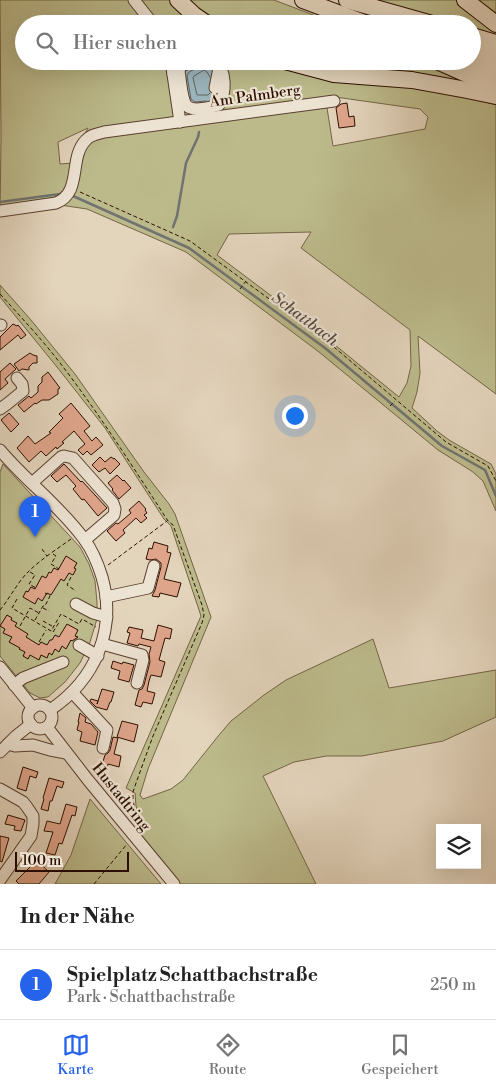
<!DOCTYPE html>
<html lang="de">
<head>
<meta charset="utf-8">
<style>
	body { margin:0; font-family:"Libre Bodoni",serif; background:#f6f6f6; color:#222 }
	.controls { position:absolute; right:15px; bottom:15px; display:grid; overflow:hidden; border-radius:0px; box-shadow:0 5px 20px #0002 }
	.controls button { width:45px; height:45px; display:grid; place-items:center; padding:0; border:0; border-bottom:1px solid #e0e0e0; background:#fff; color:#222; font:25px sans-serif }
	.scale { position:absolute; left:15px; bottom:12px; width:114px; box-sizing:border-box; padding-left:5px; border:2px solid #2d0f00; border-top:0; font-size:14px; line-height:18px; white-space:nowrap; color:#2d0f00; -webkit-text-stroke:4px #ede3d3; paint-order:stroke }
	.you { position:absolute; left:294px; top:415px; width:18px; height:18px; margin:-12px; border:4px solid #fff; border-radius:50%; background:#1a73e8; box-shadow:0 0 0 8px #1a73e833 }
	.badge { display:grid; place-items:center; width:32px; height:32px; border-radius:50%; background:#2563eb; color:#fff; font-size:16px; font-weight:700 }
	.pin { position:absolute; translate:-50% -41px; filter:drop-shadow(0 1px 2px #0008) }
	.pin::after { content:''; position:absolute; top:26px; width:18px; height:15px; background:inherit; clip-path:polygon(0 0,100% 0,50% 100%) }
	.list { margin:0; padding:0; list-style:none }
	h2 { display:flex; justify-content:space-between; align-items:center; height:65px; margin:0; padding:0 20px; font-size:21px }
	h2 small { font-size:16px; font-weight:400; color:#767676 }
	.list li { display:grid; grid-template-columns:32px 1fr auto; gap:15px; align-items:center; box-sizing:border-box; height:70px; padding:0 20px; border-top:1px solid #e0e0e0 }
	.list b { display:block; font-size:19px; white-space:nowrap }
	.list p { margin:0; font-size:16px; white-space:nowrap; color:#767676 }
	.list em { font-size:16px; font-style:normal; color:#767676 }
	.icon { flex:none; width:28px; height:28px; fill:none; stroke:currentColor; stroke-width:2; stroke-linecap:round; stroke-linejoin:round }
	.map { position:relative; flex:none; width:496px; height:884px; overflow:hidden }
	.search { position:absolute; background:#fff; box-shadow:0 5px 20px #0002; left:15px; right:15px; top:15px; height:55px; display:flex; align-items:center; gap:12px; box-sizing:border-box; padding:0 18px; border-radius:28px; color:#767676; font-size:19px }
	.sheet { height:135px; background:#fff }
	nav { display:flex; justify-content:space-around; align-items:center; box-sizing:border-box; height:70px; border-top:1px solid #e0e0e0; background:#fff; font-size:14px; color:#767676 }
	nav a { display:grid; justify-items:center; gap:2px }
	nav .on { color:#2563eb }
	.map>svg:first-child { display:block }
</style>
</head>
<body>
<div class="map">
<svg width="496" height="884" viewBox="0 0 496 884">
	<rect width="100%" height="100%" fill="#e3d4bc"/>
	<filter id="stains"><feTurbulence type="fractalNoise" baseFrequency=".004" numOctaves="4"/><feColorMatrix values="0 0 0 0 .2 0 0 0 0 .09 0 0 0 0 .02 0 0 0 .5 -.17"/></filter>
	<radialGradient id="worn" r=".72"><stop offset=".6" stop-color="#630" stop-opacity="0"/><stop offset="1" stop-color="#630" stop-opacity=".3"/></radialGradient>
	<g fill="#bcba8b" stroke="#746446" fill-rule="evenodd">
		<path d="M0 0H274L337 24H24V61H174L182 101 220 61H425L466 80 455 93 496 105V394L418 336 420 373 417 392 412 408 437 431 449 440 491 464 496 474V511L483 481 473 472 438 450 319 352 186 252 87 209 60 205 0 215 1 138ZM328 96 420 109 428 117 425 129 333 146 327 108ZM88 128 75 153 73 163 60 164 58 142ZM311 232 301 248 410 330 411 366 407 383 399 397 314 328 217 255 229 234Z"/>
		<polygon points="374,0 496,0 496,38 472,31 472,24 450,24 423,16"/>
		<polygon points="0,285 31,320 75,374 144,472 169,504 175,514 211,617 148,769 140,795 143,799 171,789 183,780 219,735 231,721 264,695 286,680 373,639 389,688 496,670 496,717 443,741 362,756 326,756 294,762 263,776 316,884 180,884 138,834 143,828 136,806 135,793 126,788 201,616 171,526 164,519 105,428 57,367 0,297"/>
		<polygon points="3,464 80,547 89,564 95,581 97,602 97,619 90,642 80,663 65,682 48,697 40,698 30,693 0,656 0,472"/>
		<polygon points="90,799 161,884 55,884 71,855"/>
	</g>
	<polygon fill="#9cb5bd" stroke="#707371" points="200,62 210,62 216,64 219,102 189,105 183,72"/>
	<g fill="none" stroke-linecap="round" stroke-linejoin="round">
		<g stroke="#64625e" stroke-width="1">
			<polyline points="197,68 189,72 187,76 191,99 195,102 206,101"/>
			<polyline points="210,93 208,95 197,95 193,78 194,76 204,70 207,72 210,77"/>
		</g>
		<g stroke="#707371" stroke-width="2.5">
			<polyline points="73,196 189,248 325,348 442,446 485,470 496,496"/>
			<polyline points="0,202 60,194"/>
			<polyline points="173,227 177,216 186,163 198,137 199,132"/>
		</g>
	</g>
	<g fill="#dfa58b" stroke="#2d0f00">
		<polygon points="347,103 349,117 354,116 355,126 339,128 336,108 341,104"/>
		<polygon points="13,324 17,326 18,325 26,335 21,339 18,335 0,350 0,337"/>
		<polygon points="30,353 33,355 37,356 37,363 33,363 29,367 29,370 22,369 19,371 14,364"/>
		<polygon points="10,363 16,369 5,379 8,383 0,390 0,372"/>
		<polygon points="48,372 60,388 58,389 58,394 49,400 42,400 36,404 35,403 24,412 18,405 29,396 31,398 38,392 38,386 42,382 42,377"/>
		<polygon points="71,403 90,426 84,431 92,441 96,437 103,445 91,455 87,451 83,455 78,450 85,444 74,431 62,442 64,443 57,449 56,447 46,456 41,451 29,462 17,448 28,436 35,444 51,433 49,432 63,418 59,414"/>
		<polygon points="9,413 19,424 11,432 1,420"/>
		<polygon points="100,457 105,462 111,457 114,459 114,458 120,464 110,474 105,468 99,472 92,465"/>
		<polygon points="64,464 81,482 82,481 107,508 98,516 84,499 82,500 73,489 76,486 66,475 57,482 51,476"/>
		<polygon points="117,475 123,481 124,480 131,488 119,499 112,490 113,489 108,483"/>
		<polygon points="139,501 146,509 145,510 147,513 144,515 147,518 141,523 136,518 123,530 125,533 116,541 107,531 116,523 118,524 131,513 129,510"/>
		<polygon points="154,542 168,546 167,552 171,553 164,579 181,583 177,597 160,593 159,597 152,596 155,590 161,567 161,563 156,559 150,560 146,559 149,548 152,549"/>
		<polygon points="66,556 77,563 74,568 76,569 73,575 69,573 64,581 61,579 51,595 47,593 42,601 38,598 35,604 23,597 26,591 28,592 31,587 35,589 42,576 46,578 49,572 51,573 54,568 58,570"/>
		<polygon points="7,615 12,618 11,620 17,623 15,626 28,634 26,637 39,645 41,642 47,645 50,640 52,640 55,635 59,637 67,624 78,630 75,636 78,637 72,641 71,640 66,649 62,646 59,652 55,649 52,655 49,653 47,658 41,655 39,660 30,655 28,659 23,656 25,652 19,649 20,648 9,642 12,637 3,633 5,629 0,626"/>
		<polygon points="158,625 172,629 170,639 165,638 159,660 165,662 161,677 151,675 149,681 147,691 155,693 152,704 143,702 141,707 135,705 139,690 142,689 144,685 150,662 149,654 151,647 139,644 138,646 127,643 130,633 127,632 129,627 143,630 141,638 154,641"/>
		<polygon points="113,661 122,664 123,662 134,665 129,682 118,679 120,671 111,668"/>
		<polygon points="102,689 114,692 111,702 110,702 107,710 96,707 90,701 91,699 98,701 97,704"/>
		<polygon points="80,713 86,718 85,722 91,724 98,732 95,745 80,741 82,732 77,730 79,722 78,722"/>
		<polygon points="122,721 138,725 134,742 117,737"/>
		<polygon points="113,737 118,738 114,754 121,756 119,767 108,764 107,769 101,768 105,755 108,753 110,750"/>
		<polygon points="23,767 38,772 36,778 30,776 26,791 17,788"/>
		<polygon points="49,778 64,782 62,788 57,786 52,801 50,801 48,811 41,809 44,799 43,798"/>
		<polygon points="66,804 77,807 75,816 72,815 62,844 59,843 55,855 46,853 53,832 44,831 47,821 60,824"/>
		<polygon points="8,815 25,820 21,831 14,830 15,826 5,824"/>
		<polygon points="0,836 9,838 2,862 0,861"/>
		<polygon points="32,856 49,872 39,884 19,884 16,881 30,867 25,864"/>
	</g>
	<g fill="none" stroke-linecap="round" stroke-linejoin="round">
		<g stroke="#5a402f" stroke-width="13">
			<g id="minor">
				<polyline points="134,0 153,24"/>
				<polyline points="171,61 180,122"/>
				<path d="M179 70C180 77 182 101 187 106 193 112 212 107 219 105 226 93 227 71 215 61"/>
				<polyline points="173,74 183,65 195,61"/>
				<polyline points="215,88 219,68"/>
				<path d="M0 211 56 203C83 192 68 158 86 140 90 135 97 134 104 132L334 101"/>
				<polyline points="0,325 1,325"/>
				<polyline points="0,409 7,404 23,391 22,384 17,378"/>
				<path d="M0 450C26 481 60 506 84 539 93 551 98 564 102 577 117 630 95 680 50 710"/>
				<polyline points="32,483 61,457 64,456 73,458 113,503 115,509 114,515 85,540"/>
				<polyline points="106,597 148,588 154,566"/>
				<polyline points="76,604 93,613 107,617"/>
				<polyline points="102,644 142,655 143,660 137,683"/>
				<polyline points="79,645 98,656"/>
				<polyline points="0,667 33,708"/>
				<polyline points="14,685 23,678 63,662"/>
				<polyline points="72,692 107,730 103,748"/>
				<circle cx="40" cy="717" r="12"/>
				<polyline points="47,727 88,780 174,884"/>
				<polyline points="8,744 15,746 33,745 50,750 66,753"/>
				<polyline points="0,752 16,736 31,724"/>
				<polyline points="0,789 23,802 27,807 33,816 33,824 31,836 0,880"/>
			</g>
		</g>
		<g stroke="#2d0f00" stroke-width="18">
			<g id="highway">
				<polyline points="178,0 194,15 207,24"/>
				<polyline points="303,0 367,24"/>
				<polyline points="347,0 432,24"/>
				<polyline points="465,0 496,24"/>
				<polyline points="472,36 496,43"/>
				<polyline points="472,48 496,57"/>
				<polyline points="285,61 334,74 412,80 467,90 496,96"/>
				<polyline points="437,61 496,87"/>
				<polyline points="468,61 496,72"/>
			</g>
		</g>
		<g stroke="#2d0f00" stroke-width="1" stroke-dasharray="4 2.5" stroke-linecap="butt">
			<polyline points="80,192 190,241 328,342 446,442 488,466 496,481"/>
			<polyline points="240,289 246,281"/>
			<path d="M0 294C18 314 36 333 53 354 95 407 131 464 168 521L173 525 202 605 204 615 202 623 153 736 136 783 133 792V801L140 827"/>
			<polyline points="390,406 395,401"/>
			<polyline points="42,549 47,556"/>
			<polyline points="53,554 56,556 51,564 59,569"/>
			<polyline points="108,565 167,521"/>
			<polyline points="30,572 35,575 29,584 36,588"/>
			<polyline points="71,577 67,585 76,591"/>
			<polyline points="17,599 12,608 51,631 61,614 79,624 82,619 96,627"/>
			<polyline points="43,608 49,611"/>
			<path d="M0 610C10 598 17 583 28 572 40 560 57 549 71 539"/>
			<polyline points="35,620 43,606 45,606 50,596 45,593"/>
			<polyline points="43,621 52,626"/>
			<polyline points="20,626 30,608 39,613"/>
			<polyline points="53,632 60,621"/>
			<polyline points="39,642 46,630"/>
			<polyline points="94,884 127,844"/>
		</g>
		<use href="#minor" stroke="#ede3d3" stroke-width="11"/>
		<use href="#highway" stroke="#e3d4bc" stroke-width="16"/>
	</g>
	<g text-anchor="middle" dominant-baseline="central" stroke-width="4.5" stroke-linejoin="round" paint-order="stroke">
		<g font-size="15" fill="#2d0f00" stroke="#ede3d3">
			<text transform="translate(255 96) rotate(-8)">Am Palmberg</text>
			<text transform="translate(121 797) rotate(51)">Hustadtring</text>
		</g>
		<g font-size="16" font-style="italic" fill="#544942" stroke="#ede3d3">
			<text transform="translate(305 319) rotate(37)">Schattbach</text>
		</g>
	</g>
	<rect width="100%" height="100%" filter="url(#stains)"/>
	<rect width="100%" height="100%" fill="url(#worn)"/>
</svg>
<div class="controls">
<button><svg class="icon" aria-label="layers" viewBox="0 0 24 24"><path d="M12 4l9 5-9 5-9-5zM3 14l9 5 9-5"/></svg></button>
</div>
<div class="scale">100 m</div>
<div class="you"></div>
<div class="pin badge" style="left:35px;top:537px">1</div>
<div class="search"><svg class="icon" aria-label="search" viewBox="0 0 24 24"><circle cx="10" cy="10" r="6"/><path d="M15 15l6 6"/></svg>Hier suchen</div>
</div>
<section class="sheet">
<h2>In der Nähe<small></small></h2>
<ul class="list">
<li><span class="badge">1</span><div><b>Spielplatz Schattbachstraße</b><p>Park · Schattbachstraße</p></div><em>250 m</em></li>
</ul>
</section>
<nav>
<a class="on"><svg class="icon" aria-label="map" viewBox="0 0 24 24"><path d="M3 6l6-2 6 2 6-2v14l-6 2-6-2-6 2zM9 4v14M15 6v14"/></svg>Karte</a>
<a><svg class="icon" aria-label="directions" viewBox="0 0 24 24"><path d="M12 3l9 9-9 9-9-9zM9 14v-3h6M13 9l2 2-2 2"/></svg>Route</a>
<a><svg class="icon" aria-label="saved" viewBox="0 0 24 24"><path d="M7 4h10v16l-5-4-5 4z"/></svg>Gespeichert</a>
</nav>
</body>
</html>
